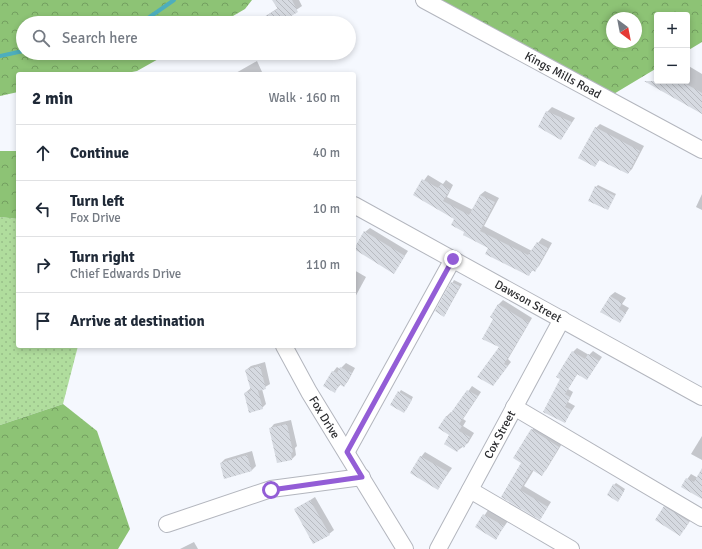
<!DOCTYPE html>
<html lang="en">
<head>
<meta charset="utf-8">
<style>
	body { margin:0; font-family:Signika,sans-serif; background:#f2f2f3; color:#1f2937 }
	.controls { position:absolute; right:12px; top:12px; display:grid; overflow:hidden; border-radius:4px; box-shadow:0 2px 6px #0003 }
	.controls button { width:36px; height:36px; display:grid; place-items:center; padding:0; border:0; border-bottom:1px solid #e0e1e3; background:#fff; color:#1f2937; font:20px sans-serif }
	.compass { position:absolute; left:606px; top:12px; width:36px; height:36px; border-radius:50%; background:#fff; box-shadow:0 2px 6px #0003; rotate:148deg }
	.stop { position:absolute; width:12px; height:12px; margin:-9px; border:3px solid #935dd6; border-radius:50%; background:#fff }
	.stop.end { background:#935dd6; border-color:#fff; box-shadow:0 1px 4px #0008 }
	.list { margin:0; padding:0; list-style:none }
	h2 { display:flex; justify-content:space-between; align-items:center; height:52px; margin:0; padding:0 16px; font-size:17px }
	h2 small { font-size:13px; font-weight:400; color:#747a83 }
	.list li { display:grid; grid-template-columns:26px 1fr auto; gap:12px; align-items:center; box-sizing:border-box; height:56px; padding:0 16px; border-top:1px solid #e0e1e3 }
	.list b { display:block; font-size:15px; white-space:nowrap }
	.list p { margin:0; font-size:13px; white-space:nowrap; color:#747a83 }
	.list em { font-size:13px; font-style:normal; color:#747a83 }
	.icon { flex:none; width:22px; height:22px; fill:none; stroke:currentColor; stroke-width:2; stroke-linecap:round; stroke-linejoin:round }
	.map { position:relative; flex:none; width:702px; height:549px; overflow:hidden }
	.search { position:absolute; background:#fff; box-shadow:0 2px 6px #0003; left:16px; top:16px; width:340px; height:44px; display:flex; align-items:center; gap:10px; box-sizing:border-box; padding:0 14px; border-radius:22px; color:#747a83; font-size:15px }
	.panel { position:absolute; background:#fff; box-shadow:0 2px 6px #0003; left:16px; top:72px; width:340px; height:276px; border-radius:4px }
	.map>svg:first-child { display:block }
</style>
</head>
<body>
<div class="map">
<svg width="702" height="549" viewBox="0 0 702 549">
	<defs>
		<pattern id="green-dots" width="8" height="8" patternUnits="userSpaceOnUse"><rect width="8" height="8" fill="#b0dd9d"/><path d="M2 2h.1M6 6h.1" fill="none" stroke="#98be88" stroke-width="1.8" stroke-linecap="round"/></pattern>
		<pattern id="forest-crowns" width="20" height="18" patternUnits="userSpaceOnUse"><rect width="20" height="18" fill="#8dc375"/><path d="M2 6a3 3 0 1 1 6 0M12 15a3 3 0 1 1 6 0" fill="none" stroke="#739f60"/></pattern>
		<pattern id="building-back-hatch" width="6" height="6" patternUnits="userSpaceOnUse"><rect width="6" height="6" fill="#d6dae1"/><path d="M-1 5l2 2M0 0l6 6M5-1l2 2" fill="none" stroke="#b8bbc1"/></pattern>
	</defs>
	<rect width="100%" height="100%" fill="#f5f8fe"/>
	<polygon fill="url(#green-dots)" points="0,217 18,219 18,346 78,346 63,404 0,425"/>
	<g fill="url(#forest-crowns)" fill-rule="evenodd">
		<polygon points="0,0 252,0 245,9 221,23 23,23 23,53 169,53 137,71 122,74 18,74 18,92 0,96"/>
		<path d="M420 0H702V42L687 51V15H657V68L607 98ZM612 18H636V42H612Z"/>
		<polygon points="0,151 18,151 18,219 0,217"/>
		<polygon points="63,404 97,431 130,529 118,549 0,549 0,425"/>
	</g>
	<g fill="#0003">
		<polygon points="273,0 299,0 302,6 277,23 255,23 278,8"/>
		<polygon points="257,61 262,72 260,74 234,74"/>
		<polygon points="687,65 702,74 702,113 660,81 687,81"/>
		<polygon points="552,107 575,118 561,139 547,112"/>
		<polygon points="600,124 644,146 632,169 628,173 600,159 595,166 596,128"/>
		<polygon points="428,175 443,184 446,180 453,185 447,197 473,210 480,195 485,191 499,198 484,226 532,251 542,238 552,243 539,266 528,274 466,231 455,218 414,194"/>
		<polygon points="598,185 616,194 608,209 596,187"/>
		<polygon points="702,194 702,210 696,207"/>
		<polygon points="370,228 408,251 394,272 365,232"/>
		<polygon points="354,270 366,277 354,299"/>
		<polygon points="454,280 462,284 444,316 436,311"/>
		<polygon points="615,292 626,298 622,304 629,308 620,322 610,296"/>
		<polygon points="503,300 532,318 508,359 511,362 493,385 500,347 494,319 498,305"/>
		<polygon points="577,348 589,355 593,351 602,357 587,379 578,373 568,389 573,392 568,402 575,406 564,422 561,379 573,352"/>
		<polygon points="265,362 270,384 262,389 266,404 262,408 245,393 251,388 246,370 251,366"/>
		<polygon points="346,363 355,368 348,381 344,386 341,384 334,392 333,372 337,367 340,369"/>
		<polygon points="472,386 481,392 463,419 466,421 463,426 474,433 468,443 457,451 451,434 440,428 447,416 451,412 453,413"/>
		<polygon points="401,390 413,397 406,410 391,404"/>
		<polygon points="291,420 297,446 295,448 296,455 292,459 270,429 274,424"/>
		<polygon points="536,426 563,442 546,470 541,474 534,470 524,486 551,502 540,519 502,496 522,463 532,430"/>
		<polygon points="702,436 702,460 691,454"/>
		<polygon points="252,451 256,466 252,470 221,463 225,459"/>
		<polygon points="425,452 452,468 438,488 421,457"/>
		<polygon points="702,470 702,496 682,486 691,474 698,478"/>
		<polygon points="616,483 625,489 620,498 614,485"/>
		<polygon points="315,497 334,530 329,534 295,510"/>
		<polygon points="669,503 692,518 684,530 664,507"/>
		<polygon points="488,510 508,521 496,538 477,527"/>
		<polygon points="194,542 198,549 180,549"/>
	</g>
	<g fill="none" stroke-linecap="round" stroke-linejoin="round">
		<g stroke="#4daebd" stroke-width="4">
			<polyline points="141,23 174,0"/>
			<polyline points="0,56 23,51"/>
		</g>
	</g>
	<g fill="url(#building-back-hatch)">
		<polygon points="272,0 292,0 298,12 279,23 253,23 278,9"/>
		<polygon points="644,81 681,81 702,93 702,114"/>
		<polygon points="546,111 572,122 561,140 538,127"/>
		<polygon points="595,127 640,151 628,174 599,160 595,167 578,158"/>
		<polygon points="422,179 438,188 441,184 450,190 443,201 469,215 480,195 495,202 480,231 528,255 537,242 548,248 535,272 532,270 529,276 485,254 488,248 463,235 464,232 451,225 454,219 413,195"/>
		<polygon points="595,186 615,196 608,210 588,201"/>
		<polygon points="364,231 405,256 394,274 354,249"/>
		<polygon points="451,282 460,286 444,317 435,311"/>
		<polygon points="610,296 622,303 619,309 626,313 620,323 600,312"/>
		<polygon points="498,304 529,323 504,364 508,366 493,386 477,377 499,347 482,339 493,319 490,317"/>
		<polygon points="572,351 585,359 588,354 599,361 587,380 577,374 565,394 570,397 565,407 572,410 565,423 543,412 560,379 556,377"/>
		<polygon points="260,366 266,389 258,391 263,409 249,413 244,393 251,391 245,370"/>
		<polygon points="340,367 352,373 344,387 339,384 335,393 323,386 332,371 337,373"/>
		<polygon points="467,390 478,396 459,424 462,426 459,431 470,437 464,448 461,446 457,452 444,444 449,435 438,428 446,416 448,417"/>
		<polygon points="398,391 412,400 404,413 390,405"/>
		<polygon points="287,424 293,452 291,453 292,460 277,463 269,428"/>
		<polygon points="531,429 559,447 542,476 532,470 520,490 548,507 540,520 501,497 521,463 513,458"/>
		<polygon points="247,455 252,471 224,479 220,463"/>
		<polygon points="420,456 448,472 438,490 410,473"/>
		<polygon points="702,468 702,499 681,487 686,478 694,482"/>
		<polygon points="613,484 624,491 618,502 607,495"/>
		<polygon points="310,500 330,535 313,544 294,509"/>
		<polygon points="664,506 689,522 680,536 655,520"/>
		<polygon points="483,514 504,526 496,540 475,527"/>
	</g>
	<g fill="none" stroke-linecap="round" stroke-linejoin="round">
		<g stroke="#b3b6be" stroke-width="18">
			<g id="minor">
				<path id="s1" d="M424 0 702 150"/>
				<path id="s2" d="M354 205 702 397"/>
				<path id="s3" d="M284 346 309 392 405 549"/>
				<polyline points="514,407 702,518"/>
				<polyline points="347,451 453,259"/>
				<polyline points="470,490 571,549"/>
				<polyline points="167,524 271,489 362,477"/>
				<path id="s4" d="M438 549 562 319"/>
			</g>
		</g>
		<use href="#minor" stroke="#fff" stroke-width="16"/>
	</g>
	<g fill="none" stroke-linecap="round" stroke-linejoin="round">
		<polyline stroke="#935dd6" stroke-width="5" points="271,490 362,477 347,452 453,259"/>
	</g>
	<g text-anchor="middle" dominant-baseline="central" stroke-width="3" stroke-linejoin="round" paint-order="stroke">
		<g font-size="12" fill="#2c2d30" stroke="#fff">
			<text stroke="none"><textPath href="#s1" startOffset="158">Kings Mills Road</textPath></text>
			<text stroke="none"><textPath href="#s2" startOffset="199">Dawson Street</textPath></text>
			<text stroke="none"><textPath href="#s3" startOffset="82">Fox Drive</textPath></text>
			<text stroke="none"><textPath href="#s4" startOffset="130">Cox Street</textPath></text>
		</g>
	</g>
</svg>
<div class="controls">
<button>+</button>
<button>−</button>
</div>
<svg class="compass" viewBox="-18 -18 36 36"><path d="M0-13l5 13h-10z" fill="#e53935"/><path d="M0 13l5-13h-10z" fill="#747a83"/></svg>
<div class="stop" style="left:271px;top:490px"></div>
<div class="stop end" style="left:453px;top:259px"></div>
<div class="search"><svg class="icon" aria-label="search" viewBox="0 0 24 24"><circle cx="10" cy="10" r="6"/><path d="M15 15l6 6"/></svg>Search here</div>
<section class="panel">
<h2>2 min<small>Walk · 160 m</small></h2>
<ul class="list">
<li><svg class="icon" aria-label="ahead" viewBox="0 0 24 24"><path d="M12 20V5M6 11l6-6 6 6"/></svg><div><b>Continue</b></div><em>40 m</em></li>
<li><svg class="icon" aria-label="left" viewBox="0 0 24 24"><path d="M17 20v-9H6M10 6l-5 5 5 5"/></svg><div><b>Turn left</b><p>Fox Drive</p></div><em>10 m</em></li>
<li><svg class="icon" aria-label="right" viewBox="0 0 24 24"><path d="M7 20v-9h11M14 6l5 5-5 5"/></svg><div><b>Turn right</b><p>Chief Edwards Drive</p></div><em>110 m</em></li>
<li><svg class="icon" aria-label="arrive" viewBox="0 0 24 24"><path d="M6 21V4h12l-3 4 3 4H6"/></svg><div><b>Arrive at destination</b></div></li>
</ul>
</section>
</div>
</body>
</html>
